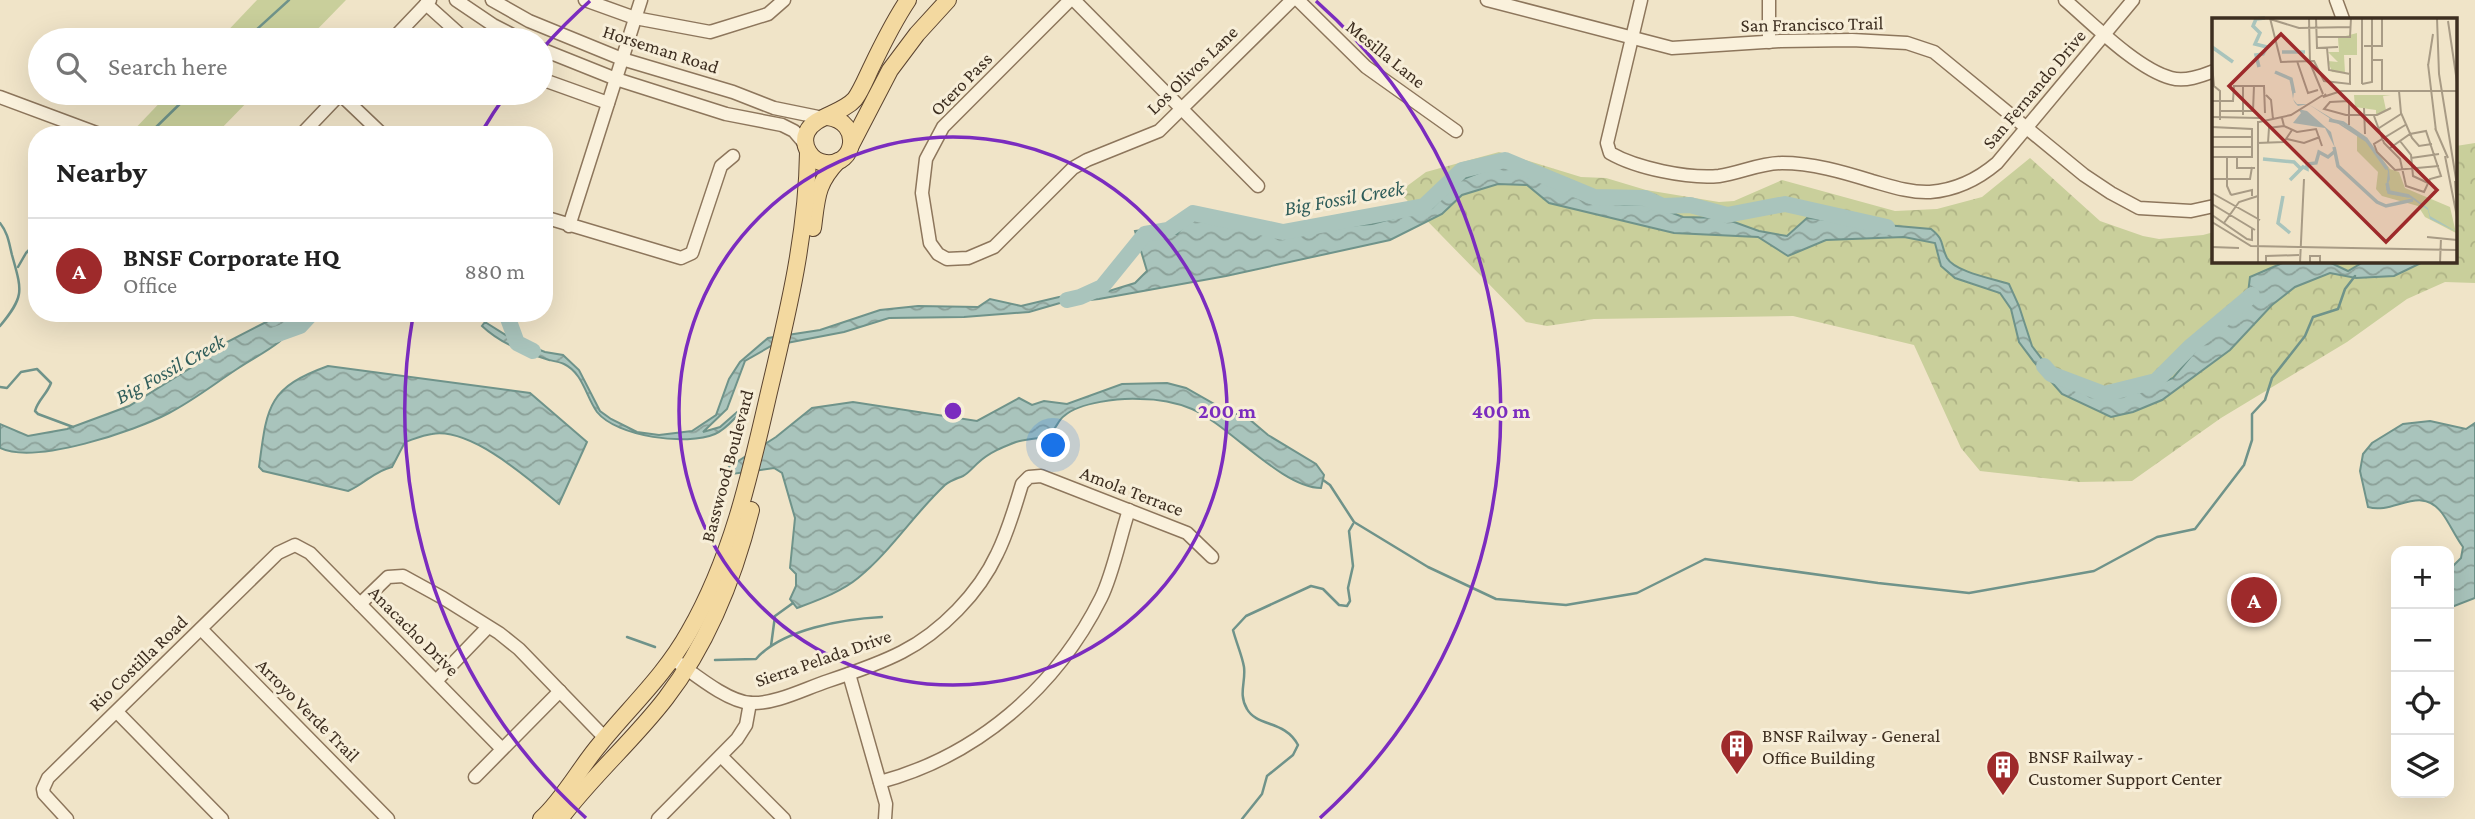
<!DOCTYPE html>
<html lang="en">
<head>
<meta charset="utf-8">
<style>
	body { margin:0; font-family:"Crimson Pro",serif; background:#f6f6f6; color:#222 }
	.controls { position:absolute; right:21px; bottom:21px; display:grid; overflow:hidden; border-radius:14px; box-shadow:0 7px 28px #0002 }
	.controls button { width:63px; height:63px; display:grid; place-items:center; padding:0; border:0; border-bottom:2px solid #e0e0e0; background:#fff; color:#222; font:35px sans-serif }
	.you { position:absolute; left:1054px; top:446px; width:24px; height:24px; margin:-18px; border:5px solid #fff; border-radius:50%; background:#1a73e8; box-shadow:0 0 0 10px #1a73e833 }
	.badge { display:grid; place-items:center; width:46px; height:46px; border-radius:50%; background:#9e2a2b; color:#fff; font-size:23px; font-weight:700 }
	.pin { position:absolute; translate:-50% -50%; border:4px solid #fff; box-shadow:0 2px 7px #0006 }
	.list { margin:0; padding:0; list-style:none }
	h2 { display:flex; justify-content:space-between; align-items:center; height:91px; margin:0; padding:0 28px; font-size:30px }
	h2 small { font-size:23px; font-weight:400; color:#767676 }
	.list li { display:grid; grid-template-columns:46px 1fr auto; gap:21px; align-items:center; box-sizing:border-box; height:105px; padding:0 28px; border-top:2px solid #e0e0e0 }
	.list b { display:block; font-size:26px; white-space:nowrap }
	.list p { margin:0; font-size:23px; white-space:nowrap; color:#767676 }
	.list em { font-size:23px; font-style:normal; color:#767676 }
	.icon { flex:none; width:38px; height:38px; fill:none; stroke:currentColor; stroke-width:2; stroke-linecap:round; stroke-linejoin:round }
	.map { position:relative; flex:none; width:2475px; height:819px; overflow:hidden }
	.search { position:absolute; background:#fff; box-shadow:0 7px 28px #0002; left:28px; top:28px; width:525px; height:77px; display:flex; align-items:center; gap:18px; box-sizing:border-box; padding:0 24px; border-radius:38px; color:#767676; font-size:26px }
	.panel { position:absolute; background:#fff; box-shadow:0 7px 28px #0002; left:28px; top:126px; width:525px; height:196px; border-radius:28px }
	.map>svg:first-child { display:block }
</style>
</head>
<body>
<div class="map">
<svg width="2475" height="819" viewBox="0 0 2475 819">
	<defs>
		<pattern id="forest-crowns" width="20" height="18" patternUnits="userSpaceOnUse" patternTransform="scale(1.75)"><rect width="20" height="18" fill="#c9cf9b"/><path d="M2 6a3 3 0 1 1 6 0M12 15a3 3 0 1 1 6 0" fill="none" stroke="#aeb285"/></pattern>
		<pattern id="water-waves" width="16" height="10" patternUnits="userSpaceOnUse" patternTransform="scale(1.75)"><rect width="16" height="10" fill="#a9c4bc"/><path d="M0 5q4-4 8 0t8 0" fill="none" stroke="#8ba098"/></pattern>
	</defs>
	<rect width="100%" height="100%" fill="#f0e4c8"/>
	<g fill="#c9cf9b">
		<polygon points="257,0 346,0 307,40 219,40"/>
		<polygon points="169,93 256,93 215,135 132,135 131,133"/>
	</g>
	<polygon fill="url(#forest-crowns)" points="2475,143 2475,283 2445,282 2407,299 2347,342 2221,418 2132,481 2079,482 1980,471 1961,448 1914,345 1793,316 1594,319 1547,326 1526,322 1399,192 1426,172 1499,152 1581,177 1606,178 1646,190 1719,202 1734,201 1782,180 1895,211 1937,209 1982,197 2030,158 2100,221 2143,236 2159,239 2203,235 2214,232 2214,261 2456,261 2456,146"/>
	<g fill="url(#water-waves)" stroke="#6f938a" stroke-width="2">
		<path d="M1504 163 1519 167 1590 200 1624 205H1651L1683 217 1723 218 1759 231 1787 236 1807 218 1931 229C1945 240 1940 244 1947 258 1955 272 1994 279 2009 284L2019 306 2032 346 2045 363 2072 388 2106 397 2139 392 2173 378 2207 337 2220 328 2248 293 2250 277 2287 261H2327L2348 271 2365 261H2425L2394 276 2356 278 2330 273 2295 287 2272 305 2230 350 2162 400 2133 412 2111 417 2062 394 2034 362 2019 342 2011 309 2000 293 1955 278 1941 266 1935 243 1904 237 1826 240 1788 256 1758 237 1674 233 1549 203 1527 185 1498 184 1462 195 1442 214 1390 240 1226 276 1099 299 1060 303 1029 312 964 317 889 318 844 332 771 346 745 361 727 409 703 432 720 427 737 412 739 414C732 421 725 430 715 434 687 446 617 437 597 412 586 397 583 373 564 364 560 362 554 361 549 360 524 352 501 344 482 326L485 322 512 339 545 352 563 355 579 370 600 411 611 419 637 432 659 435 692 431 716 415 729 379 740 362 768 338 820 330 880 310 918 306 978 307 990 299 1021 306 1059 297 1109 291 1135 283 1147 271 1135 231C1149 228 1163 233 1177 234L1191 217 1204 222H1224L1294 230 1372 224 1432 208 1458 181Z"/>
		<path d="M298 314 299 320C283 345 261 353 237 369 214 384 194 400 169 413 135 431 35 465 0 448V424L28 436 67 429 129 406 200 362 227 342 278 316Z"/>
		<path d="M328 366 530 393 587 442 559 504C530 480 471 427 432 434 423 435 414 439 405 442L392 467C374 471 365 484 348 491L263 471 259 467C267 407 267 388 328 366Z"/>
		<path d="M1167 383 1186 388 1225 410 1249 419 1268 435 1316 464 1324 475 1321 488C1282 488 1229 425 1192 409 1175 402 1158 399 1140 399 1120 398 1080 402 1064 416 1057 421 1056 431 1047 436 1040 439 1025 439 1016 442 1003 447 990 452 979 462 974 466 969 473 963 476 956 479 951 480 945 485 914 514 891 551 858 578 841 592 818 600 797 608L790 599 796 586V574L790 568 795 518 782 473 774 468 732 474 729 467 776 437 812 408 853 402 977 421 1019 398 1032 405 1044 401 1067 404 1122 384Z"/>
		<path d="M2430 421 2466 429 2475 423V598L2449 608V570L2461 558 2463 547C2455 536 2450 524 2442 513 2420 484 2394 515 2368 507L2360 471 2363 454 2372 443 2403 424Z"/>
	</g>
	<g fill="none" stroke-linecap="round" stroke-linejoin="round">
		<g stroke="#6f938a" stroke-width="2.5">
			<polyline points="245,40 289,0"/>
			<polyline points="148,135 191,93"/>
			<path d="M0 223C8 233 9 243 12 255 22 291 25 296 0 326"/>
			<polyline points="18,267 26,253 37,242"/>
			<path d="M0 387 7 388 21 372 37 369 51 383C47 394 38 400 35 411L38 414 73 427"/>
			<polyline points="1323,480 1330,485 1354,522 1428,567 1496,599 1566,605 1637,593 1705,559 1878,583 1969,593 2094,571 2157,537 2195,529 2244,465 2252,440 2252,414 2265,400 2272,378 2305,336 2313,317 2338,309 2345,289 2355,276"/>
			<polyline points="627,637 655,647"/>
			<polyline points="771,646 775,616 793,603"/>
			<path d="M715 660 756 659C782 629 844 619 882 617"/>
			<path d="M1242 819 1262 794 1267 776 1293 755 1298 745C1285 720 1257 727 1247 709 1238 694 1246 682 1244 667 1242 655 1236 642 1233 630L1246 616 1311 586 1323 589 1339 605 1347 606 1350 601 1348 588 1353 566 1349 531 1353 524"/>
		</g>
		<g stroke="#a9c4bc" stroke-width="16">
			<polyline points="1067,300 1080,297 1102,287 1145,234 1168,230 1193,213 1283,232 1424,206 1462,170 1505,160 1594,197 1645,198 1663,206 1690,205 1727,215 1785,204 1887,227"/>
			<polyline points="506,313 517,343 533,351"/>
			<polyline points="275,335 300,326 312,313"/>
			<polyline points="2044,366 2051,374 2104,394 2156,381 2190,347 2252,295"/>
		</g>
		<g stroke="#8d765c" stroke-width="15">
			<g id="minor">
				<polyline points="456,0 493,25 522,40"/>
				<polyline points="492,0 529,21 622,59 733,92 774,108 823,118"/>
				<polyline points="585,0 635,18 710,32 768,14 784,0"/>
				<polyline points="1070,0 943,127 926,159 922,193 930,243 938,254 947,259 968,258 994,247 1073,168 1087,160 1159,131 1292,0"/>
				<polyline points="1074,0 1258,186"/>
				<polyline points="1298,0 1366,67 1456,131"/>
				<polyline points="1487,0 1672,48 1780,41 1852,40 1907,43 1934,52 2084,175 2111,193 2139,208 2191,211 2214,206"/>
				<path d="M1641 0 1607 143 1610 153C1636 168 1688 179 1719 176 1740 173 1760 163 1782 163 1812 163 1843 172 1872 181 1890 186 1910 193 1930 192 1956 190 1977 180 1997 163L2133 0"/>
				<polyline points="1769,0 1769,42"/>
				<path d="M2065 0C2092 23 2137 69 2171 78 2185 82 2201 76 2214 71"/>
				<polyline points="2336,0 2343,19"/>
				<polyline points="426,4 466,40"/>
				<polyline points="392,40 430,0"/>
				<polyline points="541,49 616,79 726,114 782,125 794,131 806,145"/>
				<polyline points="541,79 608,103"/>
				<polyline points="340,94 383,135"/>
				<polyline points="0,97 102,135"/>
				<polyline points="301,135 341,93"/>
				<polyline points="544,217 681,258 692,253 721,166 733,156"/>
				<polyline points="569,226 641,0"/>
				<polyline points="360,604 388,577 403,576 443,598 499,633 519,649 605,738"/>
				<polyline points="201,629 388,819"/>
				<path d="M673 659C692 672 727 702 751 703 776 704 804 689 828 681 852 673 879 664 902 652 941 632 979 593 997 554 1008 532 1015 507 1022 484L1029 477 1041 476 1187 533 1212 557"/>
				<polyline points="849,674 886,804 885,819"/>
				<polyline points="436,681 488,627"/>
				<polyline points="117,712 222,819"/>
				<polyline points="721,756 784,819"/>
				<polyline points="475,777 560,691"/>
				<path d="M880 782C977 756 1056 688 1101 598 1113 574 1120 537 1129 510"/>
				<polyline points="67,819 44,794 43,789 48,778 278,553 295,545 310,553 502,749"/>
				<polyline points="658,819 737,739 746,725 750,703"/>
			</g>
		</g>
		<g stroke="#5b4430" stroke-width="18">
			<g id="major">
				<path d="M828 117C862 122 856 166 826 163 811 162 801 145 807 132 814 116 842 114 855 99 862 89 867 76 872 66 883 43 894 21 908 0"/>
				<polyline points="851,145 890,70 917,34 948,0"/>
				<path d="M813 228C817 198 816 184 838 161"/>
				<path d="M541 819C562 801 581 766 600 744 630 707 665 675 689 632 732 557 750 475 769 392 788 312 807 234 808 152"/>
				<path d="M560 819C592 776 633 741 666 698 709 642 734 578 751 510"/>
			</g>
		</g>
		<use href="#minor" stroke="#faf1dc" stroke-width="12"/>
		<use href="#major" stroke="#f3d9a0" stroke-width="16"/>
	</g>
	<g fill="none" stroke="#7b2cbf" stroke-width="3.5">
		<circle cx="953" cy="411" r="274"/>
		<path d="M586 818A548 548 0 0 1 413 316M481 133A548 548 0 0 1 507 93M543 48A548 548 0 0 1 590 1M1316 1A548 548 0 0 1 1320 818"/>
	</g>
	<defs>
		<g id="building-pin" transform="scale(1.75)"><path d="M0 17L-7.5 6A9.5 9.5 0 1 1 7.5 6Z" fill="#9e2a2b" stroke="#f7eed8"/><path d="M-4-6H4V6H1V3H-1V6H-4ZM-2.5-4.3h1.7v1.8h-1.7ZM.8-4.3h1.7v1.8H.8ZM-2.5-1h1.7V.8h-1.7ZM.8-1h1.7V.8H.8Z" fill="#fff"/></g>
	</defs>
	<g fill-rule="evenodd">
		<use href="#building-pin" x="1737" y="746"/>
		<use href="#building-pin" x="2003" y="767"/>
	</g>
	<g text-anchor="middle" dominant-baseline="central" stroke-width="6" stroke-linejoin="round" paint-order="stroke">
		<g font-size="19" fill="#3d2e20" stroke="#f7eed8">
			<text transform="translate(1812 24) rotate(-1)">San Francisco Trail</text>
			<text transform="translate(661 49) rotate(18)">Horseman Road</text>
			<text transform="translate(1386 54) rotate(39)">Mesilla Lane</text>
			<text transform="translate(1192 70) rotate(-44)">Los Olivos Lane</text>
			<text transform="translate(961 84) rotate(-46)">Otero Pass</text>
			<text transform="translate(2034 89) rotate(-50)">San Fernando Drive</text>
			<text transform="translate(727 466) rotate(-75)">Basswood Boulevard</text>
			<text transform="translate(1132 491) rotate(21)">Amola Terrace</text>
			<text transform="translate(414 631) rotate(45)">Anacacho Drive</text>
			<text transform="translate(823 658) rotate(-19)">Sierra Pelada Drive</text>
			<text transform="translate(138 663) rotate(-44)">Rio Costilla Road</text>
			<text transform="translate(308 710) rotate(45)">Arroyo Verde Trail</text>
		</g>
		<g font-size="19" fill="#3d2e20" stroke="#f7eed8" text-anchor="start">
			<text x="1762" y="735">BNSF Railway - General<tspan x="1762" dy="22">Office Building</tspan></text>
			<text x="2028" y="756">BNSF Railway -<tspan x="2028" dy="22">Customer Support Center</tspan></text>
		</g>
		<g font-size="21" font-style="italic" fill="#2f5d5a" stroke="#f7eed8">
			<text transform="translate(1344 198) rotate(-10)">Big Fossil Creek</text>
			<text transform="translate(170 369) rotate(-29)">Big Fossil Creek</text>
		</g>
	</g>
	<g transform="translate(2212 18)">
		<rect width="245" height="245" fill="#f0e4c8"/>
		<path d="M145 116 154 120 178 151 187 154 193 170 238 189 244 215 213 199 206 188 170 178 164 171 166 154 145 133Z" fill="#c9cf9b"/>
		<path d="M145 15V37H132L133 55 120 54 116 43 126 44 116 34H127L126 20ZM142 77H179L171 78 174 92 164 97V92L143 89Z" fill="#c9cf9b"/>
		<path d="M79 67 82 74 81 81 85 86H96L154 121 177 152 178 161 175 168 177 174 198 177 216 190 218 198 245 214 218 201 216 192 199 180 176 176 174 171 176 153 154 124 96 86 86 88 83 85 81 81ZM86 91 95 93 119 114 123 130 113 110 81 105 89 95Z" fill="#a9c4bc"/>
		<path fill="none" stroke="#a9c4bc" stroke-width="3.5" d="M0 29 21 44M70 34H93M47 49 44 37 51 36 55 29 43 26 48 15 41 8 44 1 53 0M63 54 79 61 82 75M117 102 131 105 154 121 175 151M122 129 126 148 165 184 174 188 201 182M51 141 82 144 89 151M78 162 91 149 95 151V146L104 145 107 134 116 139 122 134M175 165 177 174 197 178M71 178 66 205 78 215"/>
		<path fill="none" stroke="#a89b85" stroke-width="2" d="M58 0 69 44 102 43 112 63 138 66V40M97 0 98 45 111 76M104 0 105 30 126 29M225 0 227 56 245 167M58 1 87 10 139 9M236 3 245 64M105 19H138L139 0M152 28H170V0M115 30 117 52 138 56M160 42H170V73M85 43 96 75 106 72M0 46 2 68 8 73V102M216 46 224 113M216 48 221 16M150 66 160 64V0M150 66V0M187 73 189 95 200 120 207 128 220 126M114 76 111 79 129 73H245M54 77 59 82 61 101M0 83H21L22 68H52L53 95M137 83 118 84 112 91 134 97H165L179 90M152 90 153 116M8 93H41L42 68M31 97V68M162 98 172 125 188 141 194 168 212 174 218 161 229 158 214 113 198 116 178 130M0 99 48 100M70 100 72 108 85 114 104 111 110 128M47 104 79 97 111 77M195 106 162 126 165 134 183 152 227 148M137 107V82M0 109 40 111V139H0M223 110 236 140M164 112 189 96M0 119H40M75 121 92 125 108 119M188 123 199 137 201 158 216 165M45 125 72 124 80 112M56 125 57 110 72 108M0 129H40M233 138 245 199M15 139V168L19 177M25 139V150H43M199 140 227 136M0 161H38L40 149M243 163 245 192M0 175 48 202M19 177 40 172V178M0 186 43 212M0 197 35 221 40 222V211M0 204 39 228 245 232M12 205 27 184 46 178M215 219 245 222M0 229 27 230M46 245V103M54 245V238L87 237M88 245 92 161M98 245V238H108V245M228 245 229 220"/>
		<path fill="#9e2a2b" fill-opacity="0.15" stroke="#9e2a2b" stroke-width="3.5" d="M69 16 225 172 174 224 17 68Z"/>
		<rect width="245" height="245" fill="none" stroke="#3d2e20" stroke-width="3.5"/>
	</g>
	<circle cx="953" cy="411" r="10" fill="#7b2cbf" stroke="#f7eed8" stroke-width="3.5"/>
	<g font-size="21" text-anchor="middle" font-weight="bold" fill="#7b2cbf" stroke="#f7eed8" stroke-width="6" stroke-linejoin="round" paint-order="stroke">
		<text x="1227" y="418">200 m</text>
		<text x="1501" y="418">400 m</text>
	</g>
</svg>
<div class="controls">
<button>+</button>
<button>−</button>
<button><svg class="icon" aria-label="locate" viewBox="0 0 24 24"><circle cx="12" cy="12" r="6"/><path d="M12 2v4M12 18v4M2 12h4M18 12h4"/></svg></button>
<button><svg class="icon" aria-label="layers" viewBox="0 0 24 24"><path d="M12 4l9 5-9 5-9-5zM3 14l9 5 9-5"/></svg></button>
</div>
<div class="you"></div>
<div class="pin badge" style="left:2254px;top:600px">A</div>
<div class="search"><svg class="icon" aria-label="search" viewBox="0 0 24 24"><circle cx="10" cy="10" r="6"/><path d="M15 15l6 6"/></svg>Search here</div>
<section class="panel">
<h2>Nearby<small></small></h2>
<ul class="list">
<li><span class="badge">A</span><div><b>BNSF Corporate HQ</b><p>Office</p></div><em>880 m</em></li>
</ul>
</section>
</div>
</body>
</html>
